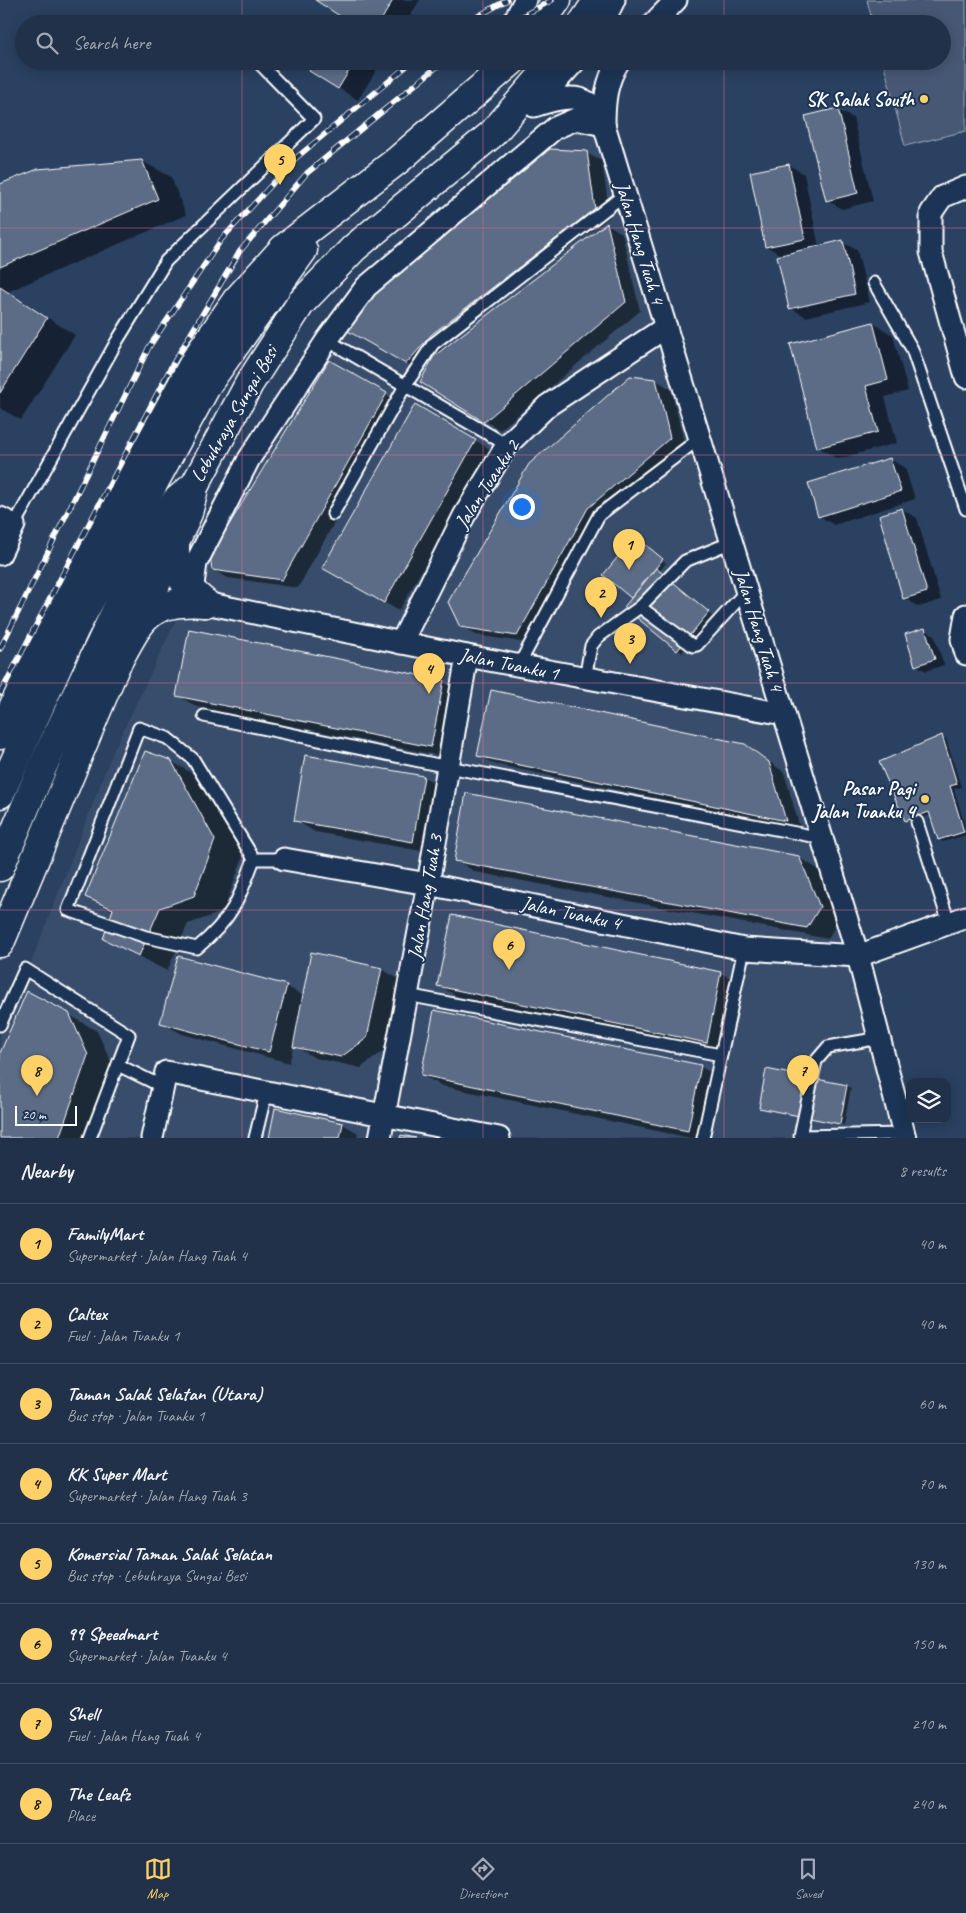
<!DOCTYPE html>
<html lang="en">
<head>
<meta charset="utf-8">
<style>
	body { margin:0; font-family:Caveat,sans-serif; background:#2d3d53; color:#f1f3f6 }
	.controls { position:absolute; right:15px; bottom:15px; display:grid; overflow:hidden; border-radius:10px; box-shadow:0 2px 12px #0003 }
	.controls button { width:45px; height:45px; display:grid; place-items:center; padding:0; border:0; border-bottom:1px solid #3d4c61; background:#203149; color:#f1f3f6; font:25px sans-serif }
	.scale { position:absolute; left:15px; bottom:12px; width:62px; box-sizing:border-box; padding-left:5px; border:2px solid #fff; border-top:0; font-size:14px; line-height:18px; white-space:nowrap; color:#fff; -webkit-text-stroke:4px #1d3557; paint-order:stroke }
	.you { position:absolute; left:521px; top:506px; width:18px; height:18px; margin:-12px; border:4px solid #fff; border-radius:50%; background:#1a73e8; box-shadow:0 0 0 8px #1a73e833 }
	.badge { display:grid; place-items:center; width:32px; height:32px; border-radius:50%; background:#ffd166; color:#111; font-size:16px; font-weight:700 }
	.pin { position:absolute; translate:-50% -41px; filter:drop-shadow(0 1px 2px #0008) }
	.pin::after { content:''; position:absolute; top:26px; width:18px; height:15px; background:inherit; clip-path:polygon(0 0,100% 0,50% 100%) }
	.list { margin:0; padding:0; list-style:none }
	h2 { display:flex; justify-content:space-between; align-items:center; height:65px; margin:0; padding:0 20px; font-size:21px }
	h2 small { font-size:16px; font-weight:400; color:#a2a9b4 }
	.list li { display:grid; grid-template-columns:32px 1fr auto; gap:15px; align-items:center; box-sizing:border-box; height:80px; padding:0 20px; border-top:1px solid #3d4c61 }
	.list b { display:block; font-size:19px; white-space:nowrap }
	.list p { margin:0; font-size:16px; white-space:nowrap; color:#a2a9b4 }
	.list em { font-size:16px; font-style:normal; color:#a2a9b4 }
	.icon { flex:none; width:28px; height:28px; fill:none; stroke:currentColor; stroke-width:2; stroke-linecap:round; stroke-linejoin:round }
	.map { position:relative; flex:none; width:966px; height:1138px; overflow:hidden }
	.search { position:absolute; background:#203149; box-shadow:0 2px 12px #0003; left:15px; right:15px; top:15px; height:55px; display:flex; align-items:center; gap:12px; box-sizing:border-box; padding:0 18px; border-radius:28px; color:#a2a9b4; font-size:19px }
	.sheet { height:705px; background:#203149 }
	nav { display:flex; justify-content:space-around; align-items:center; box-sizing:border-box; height:70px; border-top:1px solid #3d4c61; background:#203149; font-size:14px; color:#a2a9b4 }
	nav a { display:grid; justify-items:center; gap:2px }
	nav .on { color:#ffd166 }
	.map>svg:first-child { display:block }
</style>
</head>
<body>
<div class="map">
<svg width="966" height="1138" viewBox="0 0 966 1138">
	<rect width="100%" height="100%" fill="#2a4161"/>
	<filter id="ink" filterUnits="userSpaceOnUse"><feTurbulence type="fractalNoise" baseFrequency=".02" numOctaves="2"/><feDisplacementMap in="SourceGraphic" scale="10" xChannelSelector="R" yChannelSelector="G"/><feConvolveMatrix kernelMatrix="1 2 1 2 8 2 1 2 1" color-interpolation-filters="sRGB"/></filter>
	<g filter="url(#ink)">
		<polygon fill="#394e6c" points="577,125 596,132 865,1011 898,1138 0,1138 0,1036 24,981 113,752 203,564 258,458 370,293 558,134"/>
		<polygon fill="#465975" stroke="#a2acba" points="867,0 966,0 966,131 905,146 883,61 942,61 942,24 873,24"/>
		<g fill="#0007">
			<polygon points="317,0 420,0 405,24 340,24 344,17"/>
			<polygon points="317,61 382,61 358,100 338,88"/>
			<polygon points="838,110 853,118 873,201 842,209 827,200"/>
			<polygon points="586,153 602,161 610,217 447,342 438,353 607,224 622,233 640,311 500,430 485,421 431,361 422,372 347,330"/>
			<polygon points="142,161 171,177 186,215 7,292 75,335 21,420 0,408 0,185"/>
			<polygon points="789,165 804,174 819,247 842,242 857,250 870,302 806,317 791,308 783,256 766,246"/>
			<polygon points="873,323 893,335 908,391 885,397 897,443 838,459 818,447"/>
			<polygon points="329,362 401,403 298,588 228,578 213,570"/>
			<polygon points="656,380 671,389 685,446 603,516 533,644 476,635 461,626"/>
			<polygon points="415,406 490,449 399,611 324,567"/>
			<polygon points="890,459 905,468 915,499 834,525 819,516"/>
			<polygon points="902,509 917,518 941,600 919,607 904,598"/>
			<polygon points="640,541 666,563 659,572 712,616 682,653 626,607 633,598 605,575"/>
			<polygon points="924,629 934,635 944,665 926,671 916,665"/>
			<polygon points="443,681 463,693 451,758 197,707 177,695"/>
			<polygon points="942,736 946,739 961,787 954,789 966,829 966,835 943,842 939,839 931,815 910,822 906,820"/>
			<polygon points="745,745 784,772 800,828 494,764 479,755"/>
			<polygon points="171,761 200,778 243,857 223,912 188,924 167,971 104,939 114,912 86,896"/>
			<polygon points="424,777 444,788 433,853 315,832 295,820"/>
			<polygon points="798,857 818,869 839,919 828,939 475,872 456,860"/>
			<polygon points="453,917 721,973 741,984 727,1054 459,997 439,986"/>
			<polygon points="312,954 382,969 402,981 386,1049 361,1068 315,1058 294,1046 289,1063 182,1034 162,1023 286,986 304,996"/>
			<polygon points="435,1011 701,1067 721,1078 708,1138 690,1138 442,1086 422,1075"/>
			<polygon points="68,1014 97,1031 116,1072 93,1138 0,1138 0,1056"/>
			<polygon points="847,1086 851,1088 844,1125 760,1107"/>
			<polygon points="276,1110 343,1124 358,1133 357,1138 270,1138"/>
		</g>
		<g fill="#5b6c86" stroke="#fff">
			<polygon points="315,0 393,0 379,24 339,24 343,18"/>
			<polygon points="315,61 355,61 338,89 309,71"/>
			<polygon points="838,108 858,193 826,201 805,116"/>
			<polygon points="550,149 587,151 595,209 432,334 406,364 346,330 372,295"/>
			<polygon points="142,160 158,199 0,267 0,184 38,169"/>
			<polygon points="789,164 805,239 765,247 750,172"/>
			<polygon points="607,223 626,302 484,422 420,382 434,356"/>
			<polygon points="843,240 855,294 789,309 777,256"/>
			<polygon points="0,287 47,318 0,393"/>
			<polygon points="873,322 888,380 866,386 878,432 817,448 790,344"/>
			<polygon points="329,360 387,393 282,580 212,570 210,556"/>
			<polygon points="630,376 656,379 670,438 588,508 517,636 460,627 448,602 529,464"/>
			<polygon points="415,404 476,440 384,603 322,568"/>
			<polygon points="890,458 901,491 818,517 808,483"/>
			<polygon points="902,508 927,592 903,599 879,515"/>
			<polygon points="635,536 663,559 631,598 603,575"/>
			<polygon points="656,568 709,612 677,651 624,607"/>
			<polygon points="925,628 935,659 915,666 905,634"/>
			<polygon points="189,629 444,680 431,747 176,696"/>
			<polygon points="491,690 745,744 769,762 786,821 477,756"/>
			<polygon points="942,735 957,784 950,786 964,832 938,840 929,812 905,821 879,762"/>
			<polygon points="145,751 171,760 215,840 194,896 160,908 139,956 103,939 113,909 85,897"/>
			<polygon points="305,755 424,776 413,842 294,821"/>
			<polygon points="466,793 799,856 820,907 807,928 454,861"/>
			<polygon points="452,915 721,972 707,1043 437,986"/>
			<polygon points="311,952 382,968 367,1038 341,1057 293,1047"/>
			<polygon points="178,956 287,985 269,1052 160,1023"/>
			<polygon points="27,991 69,1013 88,1055 59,1138 0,1138 0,1053"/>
			<polygon points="434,1010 701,1065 688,1131 421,1075"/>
			<polygon points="766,1069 847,1085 840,1124 759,1108"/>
			<polygon points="275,1108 343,1123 340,1138 269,1138"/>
			<polygon points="401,1135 416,1138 400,1138"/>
		</g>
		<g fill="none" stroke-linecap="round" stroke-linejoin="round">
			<g stroke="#fff" stroke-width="15">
				<g id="lane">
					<polyline points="874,283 912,349 966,509"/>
					<polyline points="327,340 507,445"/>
					<polyline points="333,514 405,386 433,344 625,194"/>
					<polyline points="14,525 117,341 166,261 314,119 257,61"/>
					<polyline points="732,542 685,561 640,607 693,646 697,645 747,590"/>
					<polyline points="519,665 599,515 700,438"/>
					<polyline points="585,678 591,646 598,637 640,607"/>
					<polyline points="204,716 448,767 822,838"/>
					<path d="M139 728 167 738 193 759 254 859C239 900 232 919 197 948L146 937 68 910Z"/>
					<polyline points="917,822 949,923"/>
					<polyline points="254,859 284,859"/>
					<polyline points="407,995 721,1055"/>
					<polyline points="0,1025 25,969 129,1035 90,1138"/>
					<polyline points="880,1038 828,1047 816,1061 800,1136 904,1134"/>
					<polyline points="118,1065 163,1087"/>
					<polyline points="255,1138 266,1093"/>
					<polyline points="703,1138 744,949"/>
				</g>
			</g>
			<g stroke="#fff" stroke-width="25">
				<g id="street">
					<polyline points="513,24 525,0"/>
					<polyline points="602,24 614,0"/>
					<polyline points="653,24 676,0"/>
					<polyline points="537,103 575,61"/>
					<path d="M534 106C564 96 591 89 604 125L858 956 905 1138"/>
					<path d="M604 125C604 101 606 81 619 61"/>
					<polyline points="966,187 942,197 931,213 931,252 966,377"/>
					<polyline points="0,518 14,525 0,554"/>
					<polyline points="192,592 196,563 249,459 327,340 366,287 555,128 576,119 604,125"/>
					<polyline points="205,603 467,656 784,714"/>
					<polyline points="966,615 962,639 966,654"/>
					<polyline points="401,643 464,516 507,445 547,406 666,327"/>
					<polyline points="284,859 428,884 744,949 858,956 966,917"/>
					<polyline points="152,1138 166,1072 499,1138"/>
					<polyline points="380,1138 428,884 467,656"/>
				</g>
			</g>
			<g stroke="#fff" stroke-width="31">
				<g id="highway">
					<polyline points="540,24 557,0"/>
					<polyline points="582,24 598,0"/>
					<path d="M175 540C174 572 181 583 205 603"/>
					<polyline points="139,622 188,513 193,493"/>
					<polyline points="0,735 57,615 196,359 236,301 284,248 398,160 512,61"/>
					<polyline points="0,794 75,628 208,383 303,250"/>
					<polyline points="0,867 42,768 125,592 161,523 176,501 195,485 249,384 301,303 354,248 492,134 555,61"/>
					<path d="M0 943 115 667C141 620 146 599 205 603"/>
				</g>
			</g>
			<use href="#lane" stroke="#1d3557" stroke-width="11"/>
			<use href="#street" stroke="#1d3557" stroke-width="21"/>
			<use href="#highway" stroke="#1d3557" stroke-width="28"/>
			<g stroke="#fff" stroke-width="5.5">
				<g id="rail">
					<polyline points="464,24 507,0"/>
					<polyline points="508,24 552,0"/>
					<polyline points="0,649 149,347 221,240 296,158 413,61"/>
					<polyline points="0,694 171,367 240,251 307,173 444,61"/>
				</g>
			</g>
			<use href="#rail" stroke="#1d3557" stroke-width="4" stroke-dasharray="11" stroke-linecap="butt"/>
		</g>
	</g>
	<path fill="none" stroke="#d76994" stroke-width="1" stroke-opacity="0.55" d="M242 0V24M483 0V24M724 0V24M242 61V1138M483 61V1138M724 61V1138M0 228H966M0 455H966M0 683H966M0 910H966"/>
	<g fill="#ffd166" stroke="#1d3557" stroke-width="2">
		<circle cx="924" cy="99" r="5"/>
		<circle cx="925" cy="799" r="5"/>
	</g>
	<g text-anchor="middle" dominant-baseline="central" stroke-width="4" stroke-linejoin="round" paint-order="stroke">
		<g font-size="20" font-weight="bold" fill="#fff" stroke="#1d3557" text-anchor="end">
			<text x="914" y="99">SK Salak South</text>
			<text x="915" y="788">Pasar Pagi<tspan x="915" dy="23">Jalan Tuanku 4</tspan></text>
		</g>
		<g font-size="20" fill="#fff" stroke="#1d3557">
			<text transform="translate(640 243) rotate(73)">Jalan Hang Tuah 4</text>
			<text transform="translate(234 414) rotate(-60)">Lebuhraya Sungai Besi</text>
			<text transform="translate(487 484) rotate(-57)">Jalan Tuanku 2</text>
			<text transform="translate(759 630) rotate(73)">Jalan Hang Tuah 4</text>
			<text transform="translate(509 664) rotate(11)">Jalan Tuanku 1</text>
			<text transform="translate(425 897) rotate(-80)">Jalan Hang Tuah 3</text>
			<text transform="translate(571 913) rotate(12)">Jalan Tuanku 4</text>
		</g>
	</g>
</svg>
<div class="controls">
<button><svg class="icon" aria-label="layers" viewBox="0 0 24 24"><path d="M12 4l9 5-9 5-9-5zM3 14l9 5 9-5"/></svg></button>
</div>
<div class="scale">20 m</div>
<div class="you"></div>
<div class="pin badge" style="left:629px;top:570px">1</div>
<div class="pin badge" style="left:601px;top:618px">2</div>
<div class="pin badge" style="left:630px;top:664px">3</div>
<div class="pin badge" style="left:429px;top:694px">4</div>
<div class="pin badge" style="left:280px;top:185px">5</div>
<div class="pin badge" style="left:509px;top:970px">6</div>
<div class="pin badge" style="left:803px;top:1096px">7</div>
<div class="pin badge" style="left:37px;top:1096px">8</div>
<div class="search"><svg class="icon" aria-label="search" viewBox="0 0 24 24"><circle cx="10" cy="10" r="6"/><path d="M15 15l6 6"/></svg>Search here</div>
</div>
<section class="sheet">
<h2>Nearby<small>8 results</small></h2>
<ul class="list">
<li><span class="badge">1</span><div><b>FamilyMart</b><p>Supermarket · Jalan Hang Tuah 4</p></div><em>40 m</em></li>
<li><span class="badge">2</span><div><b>Caltex</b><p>Fuel · Jalan Tuanku 1</p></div><em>40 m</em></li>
<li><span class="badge">3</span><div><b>Taman Salak Selatan (Utara)</b><p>Bus stop · Jalan Tuanku 1</p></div><em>60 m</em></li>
<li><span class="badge">4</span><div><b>KK Super Mart</b><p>Supermarket · Jalan Hang Tuah 3</p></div><em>70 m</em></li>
<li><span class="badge">5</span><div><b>Komersial Taman Salak Selatan</b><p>Bus stop · Lebuhraya Sungai Besi</p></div><em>130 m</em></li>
<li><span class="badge">6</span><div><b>99 Speedmart</b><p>Supermarket · Jalan Tuanku 4</p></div><em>150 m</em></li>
<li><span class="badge">7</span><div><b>Shell</b><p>Fuel · Jalan Hang Tuah 4</p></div><em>210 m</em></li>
<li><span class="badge">8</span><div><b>The Leafz</b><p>Place</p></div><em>240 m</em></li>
</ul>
</section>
<nav>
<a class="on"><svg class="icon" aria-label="map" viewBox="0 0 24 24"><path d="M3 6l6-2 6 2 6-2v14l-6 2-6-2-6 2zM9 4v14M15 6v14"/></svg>Map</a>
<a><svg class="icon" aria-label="directions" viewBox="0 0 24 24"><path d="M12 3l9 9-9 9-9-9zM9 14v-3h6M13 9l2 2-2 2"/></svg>Directions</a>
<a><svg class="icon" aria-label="saved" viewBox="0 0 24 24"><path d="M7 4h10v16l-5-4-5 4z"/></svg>Saved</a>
</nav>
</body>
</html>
